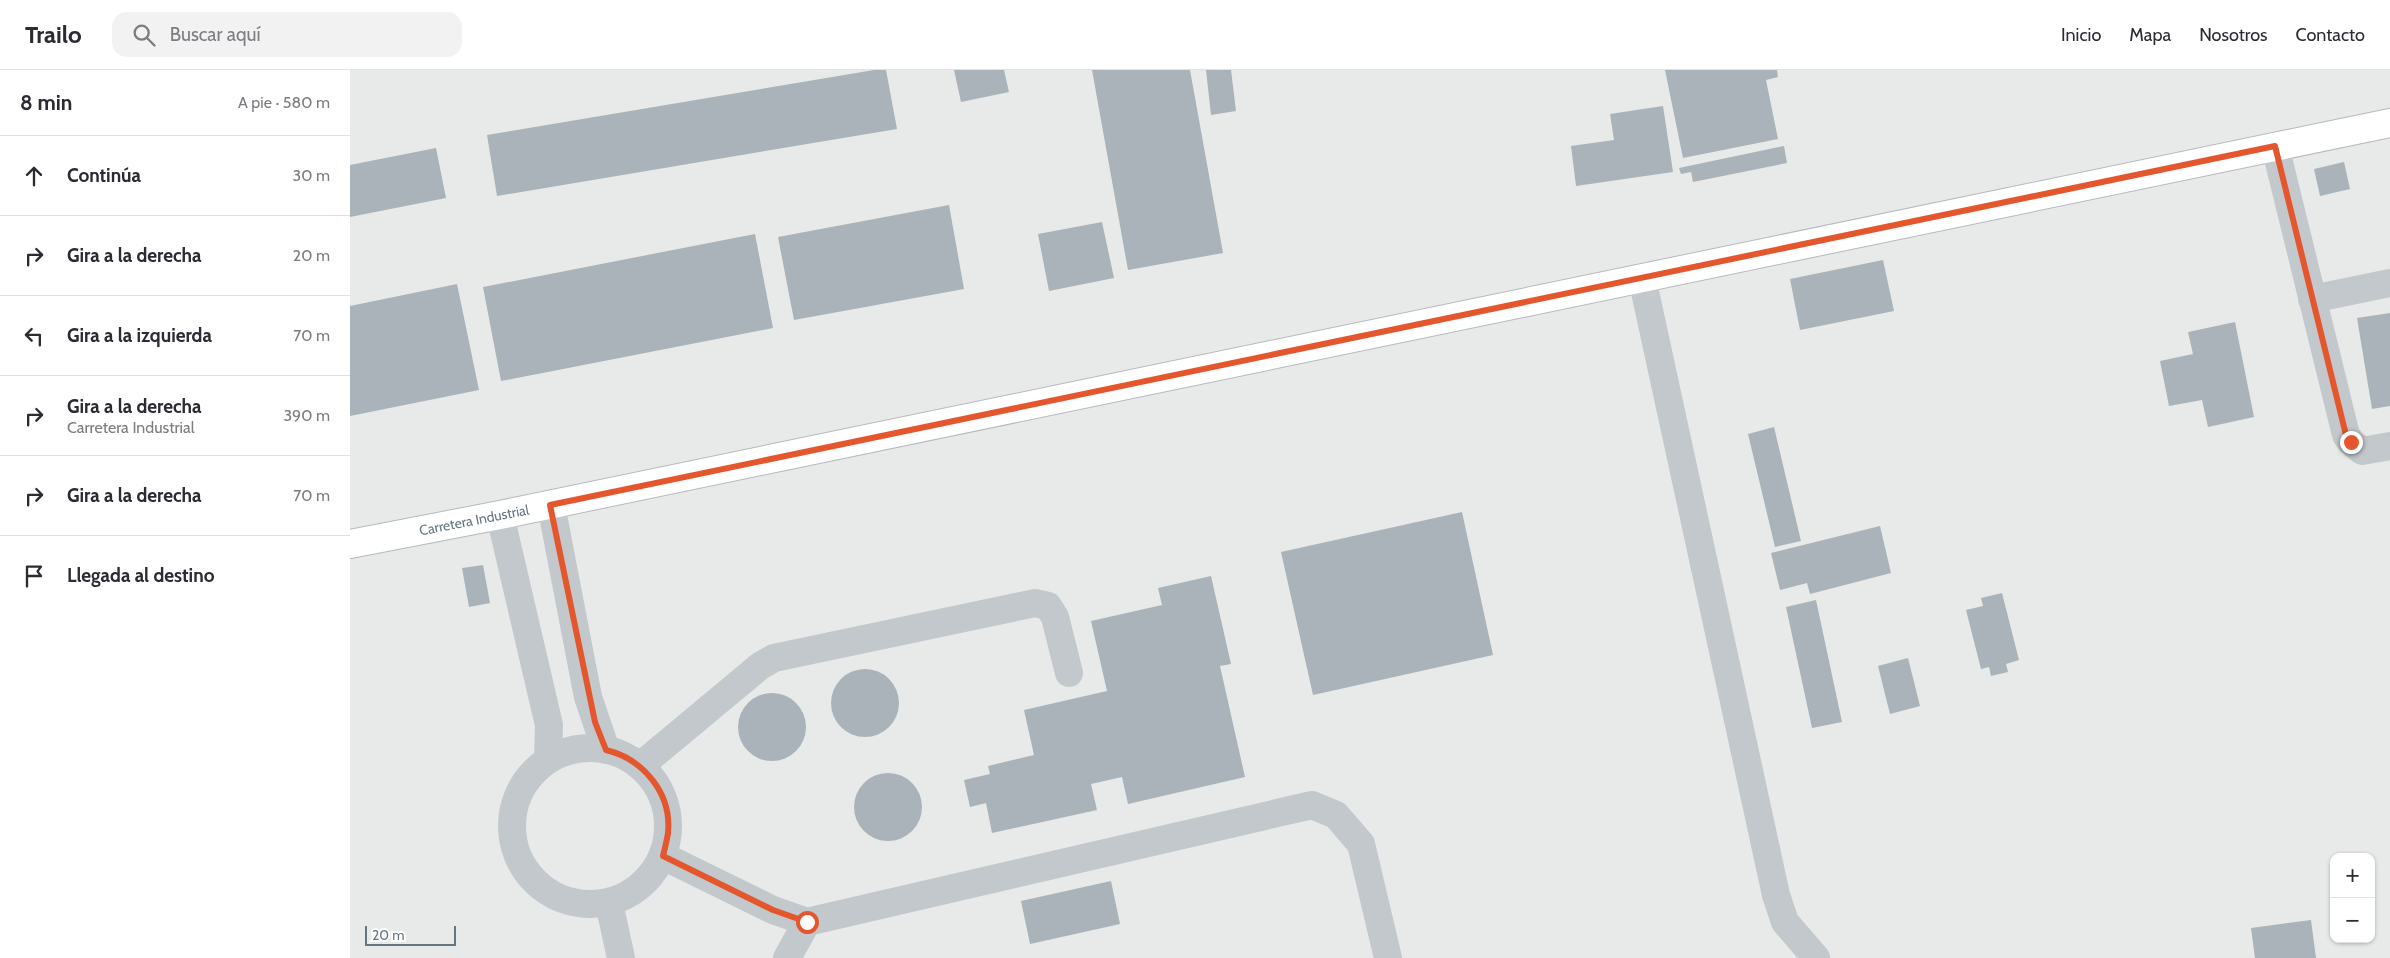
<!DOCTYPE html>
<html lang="es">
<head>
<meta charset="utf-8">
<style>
	body { margin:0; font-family:Cabin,sans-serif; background:#f2f2f3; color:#2b2b33 }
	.controls { position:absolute; right:15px; bottom:15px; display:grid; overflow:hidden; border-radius:10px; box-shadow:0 1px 4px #0004 }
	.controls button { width:45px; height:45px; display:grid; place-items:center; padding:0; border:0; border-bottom:1px solid #e1e1e2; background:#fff; color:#2b2b33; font:25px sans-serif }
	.scale { position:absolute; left:15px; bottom:12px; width:91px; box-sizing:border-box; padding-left:5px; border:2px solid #657683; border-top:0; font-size:14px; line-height:18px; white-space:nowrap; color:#657683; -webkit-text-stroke:4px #fff; paint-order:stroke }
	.stop { position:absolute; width:15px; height:15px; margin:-11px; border:4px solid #e4572e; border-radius:50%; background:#fff }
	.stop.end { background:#e4572e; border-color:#fff; box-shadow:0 1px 5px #0008 }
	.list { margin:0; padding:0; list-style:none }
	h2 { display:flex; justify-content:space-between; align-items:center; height:65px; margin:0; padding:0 20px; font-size:21px }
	h2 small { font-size:16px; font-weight:400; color:#7c7c81 }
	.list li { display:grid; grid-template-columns:32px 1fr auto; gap:15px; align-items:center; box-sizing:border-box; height:80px; padding:0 20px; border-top:1px solid #e1e1e2 }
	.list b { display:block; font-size:19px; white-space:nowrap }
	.list p { margin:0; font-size:16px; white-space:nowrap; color:#7c7c81 }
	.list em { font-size:16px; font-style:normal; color:#7c7c81 }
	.icon { flex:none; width:28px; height:28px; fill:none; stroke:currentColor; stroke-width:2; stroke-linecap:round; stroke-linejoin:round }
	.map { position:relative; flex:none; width:2040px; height:888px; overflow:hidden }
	header { display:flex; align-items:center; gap:30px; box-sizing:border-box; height:70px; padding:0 25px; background:#fff; border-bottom:1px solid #e1e1e2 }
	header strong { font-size:24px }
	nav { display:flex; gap:28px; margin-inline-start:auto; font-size:18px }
	.search { width:350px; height:45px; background:#f2f2f3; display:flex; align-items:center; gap:12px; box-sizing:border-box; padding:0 18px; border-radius:15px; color:#7c7c81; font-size:19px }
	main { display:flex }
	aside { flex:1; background:#fff }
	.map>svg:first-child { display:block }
</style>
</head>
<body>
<header>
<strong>Trailo</strong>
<div class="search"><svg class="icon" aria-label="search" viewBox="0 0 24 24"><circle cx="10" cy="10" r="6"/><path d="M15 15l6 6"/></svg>Buscar aquí</div>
<nav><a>Inicio</a><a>Mapa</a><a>Nosotros</a><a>Contacto</a></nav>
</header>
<main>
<aside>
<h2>8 min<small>A pie · 580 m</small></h2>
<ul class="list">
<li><svg class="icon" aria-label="ahead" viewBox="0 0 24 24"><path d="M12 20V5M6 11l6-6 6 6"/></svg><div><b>Continúa</b></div><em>30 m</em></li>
<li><svg class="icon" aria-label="right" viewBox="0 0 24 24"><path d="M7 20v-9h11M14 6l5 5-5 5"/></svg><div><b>Gira a la derecha</b></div><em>20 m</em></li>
<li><svg class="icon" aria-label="left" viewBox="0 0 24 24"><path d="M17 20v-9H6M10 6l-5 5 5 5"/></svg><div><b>Gira a la izquierda</b></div><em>70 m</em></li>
<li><svg class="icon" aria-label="right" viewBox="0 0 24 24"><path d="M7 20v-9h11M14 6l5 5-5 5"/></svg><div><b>Gira a la derecha</b><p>Carretera Industrial</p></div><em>390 m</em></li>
<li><svg class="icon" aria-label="right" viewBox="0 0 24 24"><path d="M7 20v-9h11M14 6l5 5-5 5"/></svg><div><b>Gira a la derecha</b></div><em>70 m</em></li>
<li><svg class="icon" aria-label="arrive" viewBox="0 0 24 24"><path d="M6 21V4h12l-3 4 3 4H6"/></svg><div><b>Llegada al destino</b></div></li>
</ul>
</aside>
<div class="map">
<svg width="2040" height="888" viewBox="0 0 2040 888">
	<rect width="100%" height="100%" fill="#fafaf8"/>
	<path fill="#e8e9e9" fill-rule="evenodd" d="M0 0H2040V888H0ZM1984 787H2021V869H1984Z"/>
	<g fill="#aab3b9">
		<polygon points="524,0 536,0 547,59 147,126 137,65"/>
		<polygon points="604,0 654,0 659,22 611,32"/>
		<polygon points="742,0 840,0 873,183 778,200"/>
		<polygon points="856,0 881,0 886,41 861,45"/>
		<polygon points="1315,0 1427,0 1428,7 1416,10 1428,69 1333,88"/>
		<polygon points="1313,36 1323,102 1226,116 1221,76 1264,70 1260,44"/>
		<polygon points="1434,76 1437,93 1343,112 1341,102 1331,104 1329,98"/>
		<polygon points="86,78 96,128 0,147 0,95"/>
		<polygon points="1994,92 2000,119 1970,126 1964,99"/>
		<polygon points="599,135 614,219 444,250 428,167"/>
		<polygon points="752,152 764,208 699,221 688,164"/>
		<polygon points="405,164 423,258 151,311 133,217"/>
		<polygon points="1533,190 1544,241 1450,260 1440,209"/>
		<polygon points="107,214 129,320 0,346 0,236"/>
		<polygon points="2040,243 2040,336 2022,339 2007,248"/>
		<polygon points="1885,252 1904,347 1858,357 1852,330 1819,336 1810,291 1843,284 1838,262"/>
		<polygon points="1424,357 1451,471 1425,477 1398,364"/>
		<polygon points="1112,442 1143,585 963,625 931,482"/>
		<polygon points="1530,456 1541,503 1460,524 1457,513 1430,520 1421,483"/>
		<polygon points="133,495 140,533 119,537 112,498"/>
		<polygon points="861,506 881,594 870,596 895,707 778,734 772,707 741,714 747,740 642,763 636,733 620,737 614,710 640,704 638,696 684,685 674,640 757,621 741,551 812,535 808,518"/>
		<polygon points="1652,523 1669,590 1656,594 1658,602 1641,606 1639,597 1631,599 1616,540 1633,536 1631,528"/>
		<polygon points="1466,530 1492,652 1462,658 1436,537"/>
		<polygon points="1558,588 1570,636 1540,644 1528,596"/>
		<circle cx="515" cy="633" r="34"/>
		<circle cx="422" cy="657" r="34"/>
		<circle cx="538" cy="737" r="34"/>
		<polygon points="761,811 770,854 680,874 671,831"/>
		<polygon points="1961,850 1966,888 1905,888 1901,858"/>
	</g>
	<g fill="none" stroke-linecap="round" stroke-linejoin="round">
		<g stroke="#b5babe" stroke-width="30">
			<polyline id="major" points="0,474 150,445 2040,53"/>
		</g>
		<g stroke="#c3c8cc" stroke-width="28">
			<polyline points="1925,76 1996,365 2001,372 2012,381 2040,376"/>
			<polyline points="1292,208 1426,825 1435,852 1466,888"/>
			<polyline points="1962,229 2040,213"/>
			<polyline points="201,435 238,627 256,680"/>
			<polyline points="150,445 195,638 199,655 198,689"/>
			<circle cx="240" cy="756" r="78"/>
			<polyline points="290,696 410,596 424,588 685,533 698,536 705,547 719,603"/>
			<polyline points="313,786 423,840 457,852 962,735 986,745 1011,774 1038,888"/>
			<polyline points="259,833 271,888"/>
			<polyline points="437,888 457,852"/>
		</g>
		<use href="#major" stroke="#fff" stroke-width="28"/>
	</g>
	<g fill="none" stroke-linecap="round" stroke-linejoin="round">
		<path stroke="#e4572e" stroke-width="6" d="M457 852 423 840 313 786C315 778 317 770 318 763 322 723 293 689 256 680L245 652 200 435 1925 76 1996 365 2001 372"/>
	</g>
	<g text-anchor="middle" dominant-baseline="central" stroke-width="5" stroke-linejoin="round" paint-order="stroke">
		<g font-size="14" fill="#657683" stroke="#fff">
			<text transform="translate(124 450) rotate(-11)">Carretera Industrial</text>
		</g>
	</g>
</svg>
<div class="controls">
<button>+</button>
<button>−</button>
</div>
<div class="scale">20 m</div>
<div class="stop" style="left:457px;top:852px"></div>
<div class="stop end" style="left:2001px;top:372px"></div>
</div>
</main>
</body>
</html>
